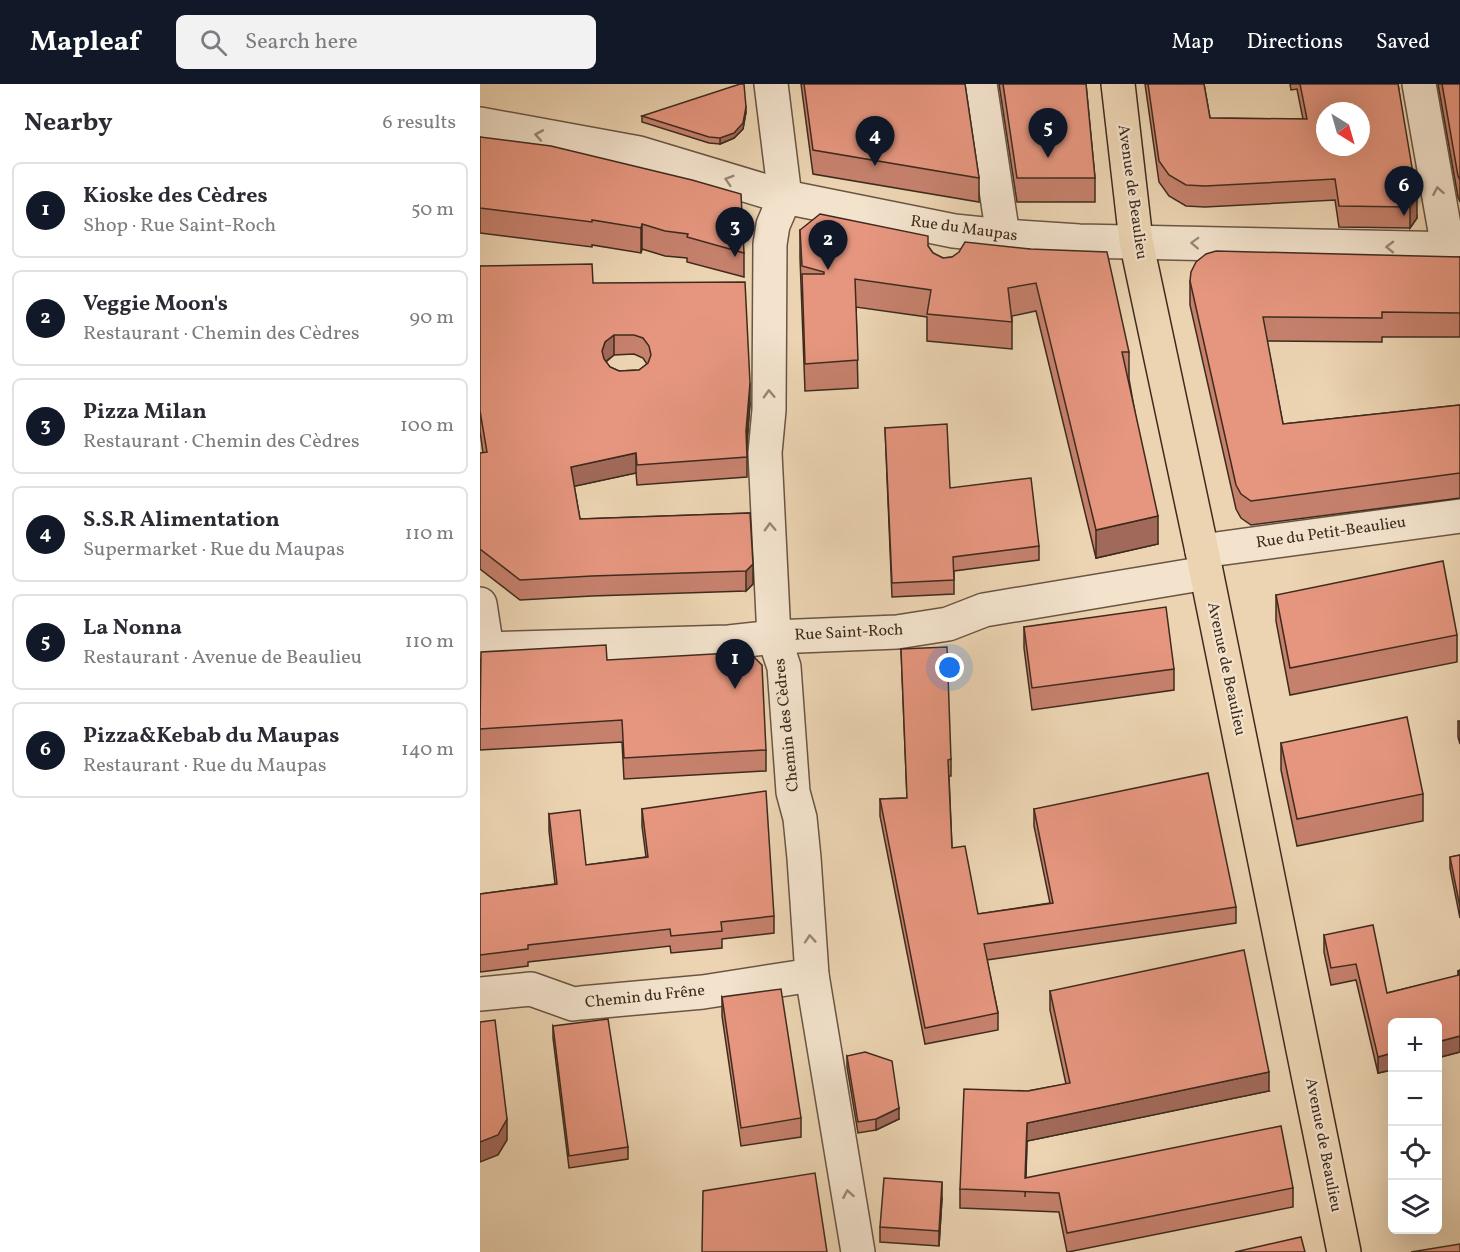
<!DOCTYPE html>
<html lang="en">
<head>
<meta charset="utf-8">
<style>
	body { margin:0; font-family:Vollkorn,serif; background:#f2f2f3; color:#2b2b33 }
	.controls { position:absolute; right:18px; bottom:18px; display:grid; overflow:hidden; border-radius:9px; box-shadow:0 6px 24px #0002 }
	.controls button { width:54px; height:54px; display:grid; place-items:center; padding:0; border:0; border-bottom:2px solid #e1e1e2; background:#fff; color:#2b2b33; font:30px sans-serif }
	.compass { position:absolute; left:836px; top:18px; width:54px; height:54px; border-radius:50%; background:#fff; box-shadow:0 6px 24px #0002; rotate:143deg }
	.you { position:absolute; left:470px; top:584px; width:21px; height:21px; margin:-15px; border:4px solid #fff; border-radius:50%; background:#1a73e8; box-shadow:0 0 0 9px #1a73e833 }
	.badge { display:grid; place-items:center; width:39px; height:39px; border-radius:50%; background:#111827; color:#fff; font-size:20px; font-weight:700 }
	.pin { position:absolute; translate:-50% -50px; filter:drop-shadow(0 2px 3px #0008) }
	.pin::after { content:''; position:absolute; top:32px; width:21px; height:18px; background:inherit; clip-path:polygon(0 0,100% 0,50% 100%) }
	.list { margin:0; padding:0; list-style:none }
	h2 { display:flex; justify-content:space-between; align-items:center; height:78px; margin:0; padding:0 24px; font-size:26px }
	h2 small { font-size:20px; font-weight:400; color:#7c7c81 }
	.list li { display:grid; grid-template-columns:39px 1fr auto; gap:18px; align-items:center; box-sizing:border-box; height:96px; margin:0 12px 12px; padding:0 12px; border:2px solid #e1e1e2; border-radius:9px }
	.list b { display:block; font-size:22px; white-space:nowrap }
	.list p { margin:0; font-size:20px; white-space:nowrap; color:#7c7c81 }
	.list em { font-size:20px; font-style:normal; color:#7c7c81 }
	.icon { flex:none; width:33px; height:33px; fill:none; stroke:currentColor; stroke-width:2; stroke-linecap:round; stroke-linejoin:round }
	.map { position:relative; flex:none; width:980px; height:1168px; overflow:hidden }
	header { display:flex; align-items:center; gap:36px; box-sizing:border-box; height:84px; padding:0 30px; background:#111827; color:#fff }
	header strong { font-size:28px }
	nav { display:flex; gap:33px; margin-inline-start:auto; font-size:21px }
	.search { width:420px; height:54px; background:#f2f2f3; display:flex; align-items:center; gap:15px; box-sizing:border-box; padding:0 21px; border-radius:9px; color:#7c7c81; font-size:22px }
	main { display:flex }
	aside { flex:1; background:#fff }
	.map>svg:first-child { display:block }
</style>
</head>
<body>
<header>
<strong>Mapleaf</strong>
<div class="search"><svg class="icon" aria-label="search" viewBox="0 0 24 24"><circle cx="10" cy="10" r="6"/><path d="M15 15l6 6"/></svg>Search here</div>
<nav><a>Map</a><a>Directions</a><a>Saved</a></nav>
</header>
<main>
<aside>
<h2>Nearby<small>6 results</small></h2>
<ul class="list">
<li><span class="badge">1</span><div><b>Kioske des Cèdres</b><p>Shop · Rue Saint-Roch</p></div><em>50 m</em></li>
<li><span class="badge">2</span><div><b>Veggie Moon's</b><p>Restaurant · Chemin des Cèdres</p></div><em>90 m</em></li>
<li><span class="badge">3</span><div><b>Pizza Milan</b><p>Restaurant · Chemin des Cèdres</p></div><em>100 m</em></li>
<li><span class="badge">4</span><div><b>S.S.R Alimentation</b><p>Supermarket · Rue du Maupas</p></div><em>110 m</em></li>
<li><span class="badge">5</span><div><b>La Nonna</b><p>Restaurant · Avenue de Beaulieu</p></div><em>110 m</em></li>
<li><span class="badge">6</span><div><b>Pizza&amp;Kebab du Maupas</b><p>Restaurant · Rue du Maupas</p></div><em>140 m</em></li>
</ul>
</aside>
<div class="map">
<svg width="980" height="1168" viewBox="0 0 980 1168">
	<rect width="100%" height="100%" fill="#ecd4b2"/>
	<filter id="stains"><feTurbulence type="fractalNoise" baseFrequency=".00333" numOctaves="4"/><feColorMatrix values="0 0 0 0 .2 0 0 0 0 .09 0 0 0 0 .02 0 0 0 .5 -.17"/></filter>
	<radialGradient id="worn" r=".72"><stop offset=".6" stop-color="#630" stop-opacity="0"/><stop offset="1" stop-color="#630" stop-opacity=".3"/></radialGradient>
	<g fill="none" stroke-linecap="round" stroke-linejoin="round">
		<g stroke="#6a5543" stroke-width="36">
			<g id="minor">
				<polyline points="291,0 305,113"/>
				<polyline points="500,0 523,152"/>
				<polyline points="939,0 968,164"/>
				<polyline points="0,40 159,69 305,113 474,147 523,152 599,157 980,165"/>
				<polyline points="305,113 293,141 290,160 289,326 285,369 294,553 304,583 313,708 320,734 324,774 332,891 378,1168"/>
				<polyline points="722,467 980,432"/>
				<polyline points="0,520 7,565"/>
				<polyline points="0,565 249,558 294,553 417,548 468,540 504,526 726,489"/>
				<polyline points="0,910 51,905 93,920 101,919 223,908 332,891"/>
			</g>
		</g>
		<g stroke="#3e2b1e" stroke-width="36">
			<polyline id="major" points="638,0 656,157 722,467 864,1168"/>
		</g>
		<use href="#minor" stroke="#f3e3cd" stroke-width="33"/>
		<use href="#major" stroke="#ecd4b2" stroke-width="33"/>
	</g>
	<g fill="#c6816d" stroke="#3e2b1e" stroke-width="1.5" fill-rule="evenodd">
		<polygon points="321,0 485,0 499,94 499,118 333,90"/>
		<polygon points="519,0 606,0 615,94 615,118 537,118"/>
		<polygon points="665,0 724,0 730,34 823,35 817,5 811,6 810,0 918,0 937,134 930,144 859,143 855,116 725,123 706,122 689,112 679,98"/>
		<polygon points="958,0 980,0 980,118 978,113"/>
		<polygon points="266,28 263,45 254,54 240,60 229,59 162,38 162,32"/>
		<polygon points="0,53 264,169 264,193 207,178 207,174 185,172 162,165 161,169 112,161 112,163 0,149"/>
		<polygon points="320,146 448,162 453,169 463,174 550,165 649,268 649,295 678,460 616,474 556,227 532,232 532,265 447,257 447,233 376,223 378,304 325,307 320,174"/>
		<polygon points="980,173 980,253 902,253 902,258 787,257 803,340 980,321 980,414 771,441 761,434 756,425 710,221 710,197"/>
		<path d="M0 182 113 199 270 319 267 361V393L157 401 156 389 94 402 100 435 270 429 273 500 266 507 112 512 40 516 0 485V369H3L0 347ZM154 270 163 274 167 280 159 286 139 287 130 283 126 278 134 271Z"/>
		<polygon points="405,344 470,404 559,462 559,476 474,487 474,510 412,513"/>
		<polygon points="796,511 977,551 977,578 810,611 796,537"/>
		<polygon points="544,543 694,585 694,606 552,626 544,564"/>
		<polygon points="421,565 471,675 471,692 469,692 472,764 498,830 570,819 554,742 554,725 756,823 756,839 507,876 518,929 518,946 445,960 400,732 400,715 427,714"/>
		<polygon points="0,575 127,576 286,666 286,687 144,695 142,658 0,666"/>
		<polygon points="978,637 980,637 980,660 978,653"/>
		<polygon points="801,659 943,710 943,737 817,762 801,686"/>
		<polygon points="162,725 294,832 294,849 242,855 242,864 191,869 190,862 48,878 48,882 0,888 0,810 75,800 69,747 69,730 106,781 166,773 162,742"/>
		<polygon points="980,771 980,834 970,784 970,773"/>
		<polygon points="844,851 907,909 978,892 978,887 980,886 980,968 957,974 957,939 912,939 912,986 898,989 876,896 851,901 844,868"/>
		<polygon points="570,907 789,1007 547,1057 546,1094 813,1104 813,1123 588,1168 587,1168 579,1128 480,1124 480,1105 548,1007 586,1000 570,926"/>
		<polygon points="242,913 321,1034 321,1053 261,1062 242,932"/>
		<polygon points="73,942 148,1063 148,1075 89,1084 73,954"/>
		<polygon points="367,972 419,1035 396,1046 378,1049 367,983"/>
		<polygon points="462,1114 459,1162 400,1158 400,1143"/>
	</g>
	<g fill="#a16959" stroke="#3e2b1e" stroke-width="1.5">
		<polygon points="266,23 266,28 263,45 254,54 240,60 240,54"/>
		<polygon points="937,113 937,134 930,144 930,123"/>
		<polygon points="162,140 162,165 161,169 161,144"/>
		<polygon points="134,251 134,271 125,278 122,287 122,267 125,258"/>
		<polygon points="270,299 270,319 266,367 266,347"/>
		<polygon points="156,369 156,389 91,403 91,383"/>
		<polygon points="678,432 678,460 616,474 616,446"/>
		<polygon points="273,480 273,500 266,507 266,487"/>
		<polygon points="980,952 980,968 957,974 957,958"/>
		<polygon points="912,969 912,986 898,989 898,973"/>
		<polygon points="789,988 789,1007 547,1057 545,1113 547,1039"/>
		<polygon points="419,1024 419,1035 396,1046 396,1035"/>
		<polygon points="27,1035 27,1056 18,1071 0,1078 0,1058"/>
		<polygon points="462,1098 462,1114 459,1162 459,1147"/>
	</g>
	<g fill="#e6967f" stroke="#3e2b1e" stroke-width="1.5" fill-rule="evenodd">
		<polygon points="260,0 264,0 266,23 263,39 254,49 240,54 229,53 162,32"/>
		<polygon points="324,0 485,0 499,94 333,66"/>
		<polygon points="523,0 606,0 615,94 537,94"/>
		<path d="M668 0H724L730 34 827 35 820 0H918L937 113 930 123 859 122 855 95 725 102 706 101 689 91 679 77ZM845 27H881V63H845Z"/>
		<polygon points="962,0 980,0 980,96 978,92"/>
		<polygon points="0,53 71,62 212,96 261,110 264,169 207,153 208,150 185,147 162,140 161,144 112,136 112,138 0,124"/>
		<polygon points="340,130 448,152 448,162 453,169 463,174 472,173 479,168 485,158 550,165 627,168 649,268 642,268 678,432 616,446 556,199 528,204 532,238 447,230 451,206 375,195 378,276 325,280 322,190 344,190 344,188 322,182 320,146"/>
		<polygon points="736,167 980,173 980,229 902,228 902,234 783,233 803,340 980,321 980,389 771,417 761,410 756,401 710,197 711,188 716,178 726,170"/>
		<path d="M112 180 113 199 265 198 270 299 266 347 267 373 157 381 156 369 91 383 100 435 270 429 273 480 266 487 112 492 40 496 0 465V369L7 368 0 327V182ZM134 251H154L163 254 169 262 171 271 168 279 159 286 139 287 130 283 124 275 122 267 125 258Z"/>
		<polygon points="467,340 470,404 551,394 559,462 473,473 474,496 412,499 405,344"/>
		<polygon points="963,477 977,551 810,584 796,511"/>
		<polygon points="686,523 694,585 552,604 544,543"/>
		<polygon points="126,561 127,576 269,568 282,581 286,666 144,674 142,636 0,645 1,568"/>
		<polygon points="467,563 471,675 468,676 472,764 485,762 498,830 573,819 554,725 728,689 756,823 504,860 518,929 445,944 400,715 427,714 421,565"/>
		<polygon points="927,633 943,710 817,735 801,659"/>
		<polygon points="286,707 294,832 241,838 242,847 191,852 190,845 48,861 48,865 0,871 0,810 77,800 69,730 100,726 106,781 168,773 162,725"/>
		<polygon points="980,771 980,823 970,773"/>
		<polygon points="893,841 907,909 979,891 978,887 980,886 980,952 957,958 957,939 912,939 912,969 898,973 876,880 851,884 844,851"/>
		<polygon points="764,866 789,988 547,1039 545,1094 801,1042 813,1104 587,1149 579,1109 480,1105 484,1005 548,1007 590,999 570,907"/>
		<polygon points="301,905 321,1034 261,1044 242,913"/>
		<polygon points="128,935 148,1063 89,1072 73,942"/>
		<polygon points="15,936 27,1035 18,1051 0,1058 0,938"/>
		<polygon points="385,968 412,977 419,1024 396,1035 378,1038 367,972"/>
		<polygon points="335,1089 347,1168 222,1168 223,1107"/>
		<polygon points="404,1094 462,1098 459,1147 400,1143"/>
		<polygon points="821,1153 825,1168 755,1168"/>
		<polygon points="980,1160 980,1168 931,1168"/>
	</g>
	<defs><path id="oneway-chevron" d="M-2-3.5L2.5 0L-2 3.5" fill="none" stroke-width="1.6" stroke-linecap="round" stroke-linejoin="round" transform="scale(1.5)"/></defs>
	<g stroke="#988776">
		<use href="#oneway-chevron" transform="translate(59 51) rotate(-170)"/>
		<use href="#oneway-chevron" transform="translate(249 96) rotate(-163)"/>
		<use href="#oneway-chevron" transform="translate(958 107) rotate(-100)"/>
		<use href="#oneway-chevron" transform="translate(715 159) rotate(-178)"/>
		<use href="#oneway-chevron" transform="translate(910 163) rotate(-179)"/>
		<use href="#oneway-chevron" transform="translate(289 310) rotate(-92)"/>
		<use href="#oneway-chevron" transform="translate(290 443) rotate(-92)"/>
		<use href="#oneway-chevron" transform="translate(330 855) rotate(-94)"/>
		<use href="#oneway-chevron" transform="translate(368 1110) rotate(-100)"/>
	</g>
	<g text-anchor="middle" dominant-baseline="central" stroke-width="4.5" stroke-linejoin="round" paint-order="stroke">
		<g font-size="16" fill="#3e2b1e" stroke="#f3e3cd">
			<text transform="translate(652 108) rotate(82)">Avenue de Beaulieu</text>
			<text transform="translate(484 145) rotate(8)">Rue du Maupas</text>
			<text transform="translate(851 449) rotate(-8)">Rue du Petit-Beaulieu</text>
			<text transform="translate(369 549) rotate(-3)">Rue Saint-Roch</text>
			<text transform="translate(746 585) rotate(78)">Avenue de Beaulieu</text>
			<text transform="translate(307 641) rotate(-96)">Chemin des Cèdres</text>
			<text transform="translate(165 913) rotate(-6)">Chemin du Frêne</text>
			<text transform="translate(843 1061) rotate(79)">Avenue de Beaulieu</text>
		</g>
	</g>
	<rect width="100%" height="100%" filter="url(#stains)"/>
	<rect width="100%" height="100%" fill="url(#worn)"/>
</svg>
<div class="controls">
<button>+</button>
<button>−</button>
<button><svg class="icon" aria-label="locate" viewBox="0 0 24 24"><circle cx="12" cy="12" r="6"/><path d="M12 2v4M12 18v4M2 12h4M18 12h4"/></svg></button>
<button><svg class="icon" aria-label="layers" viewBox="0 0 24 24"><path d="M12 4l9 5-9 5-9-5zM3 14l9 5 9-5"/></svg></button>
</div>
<svg class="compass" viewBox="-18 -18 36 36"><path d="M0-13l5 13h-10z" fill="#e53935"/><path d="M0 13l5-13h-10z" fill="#7c7c81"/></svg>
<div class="you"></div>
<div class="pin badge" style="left:255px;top:605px">1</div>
<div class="pin badge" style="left:348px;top:186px">2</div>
<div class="pin badge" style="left:255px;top:173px">3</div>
<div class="pin badge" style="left:395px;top:82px">4</div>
<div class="pin badge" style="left:568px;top:74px">5</div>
<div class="pin badge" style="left:924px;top:132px">6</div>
</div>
</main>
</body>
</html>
